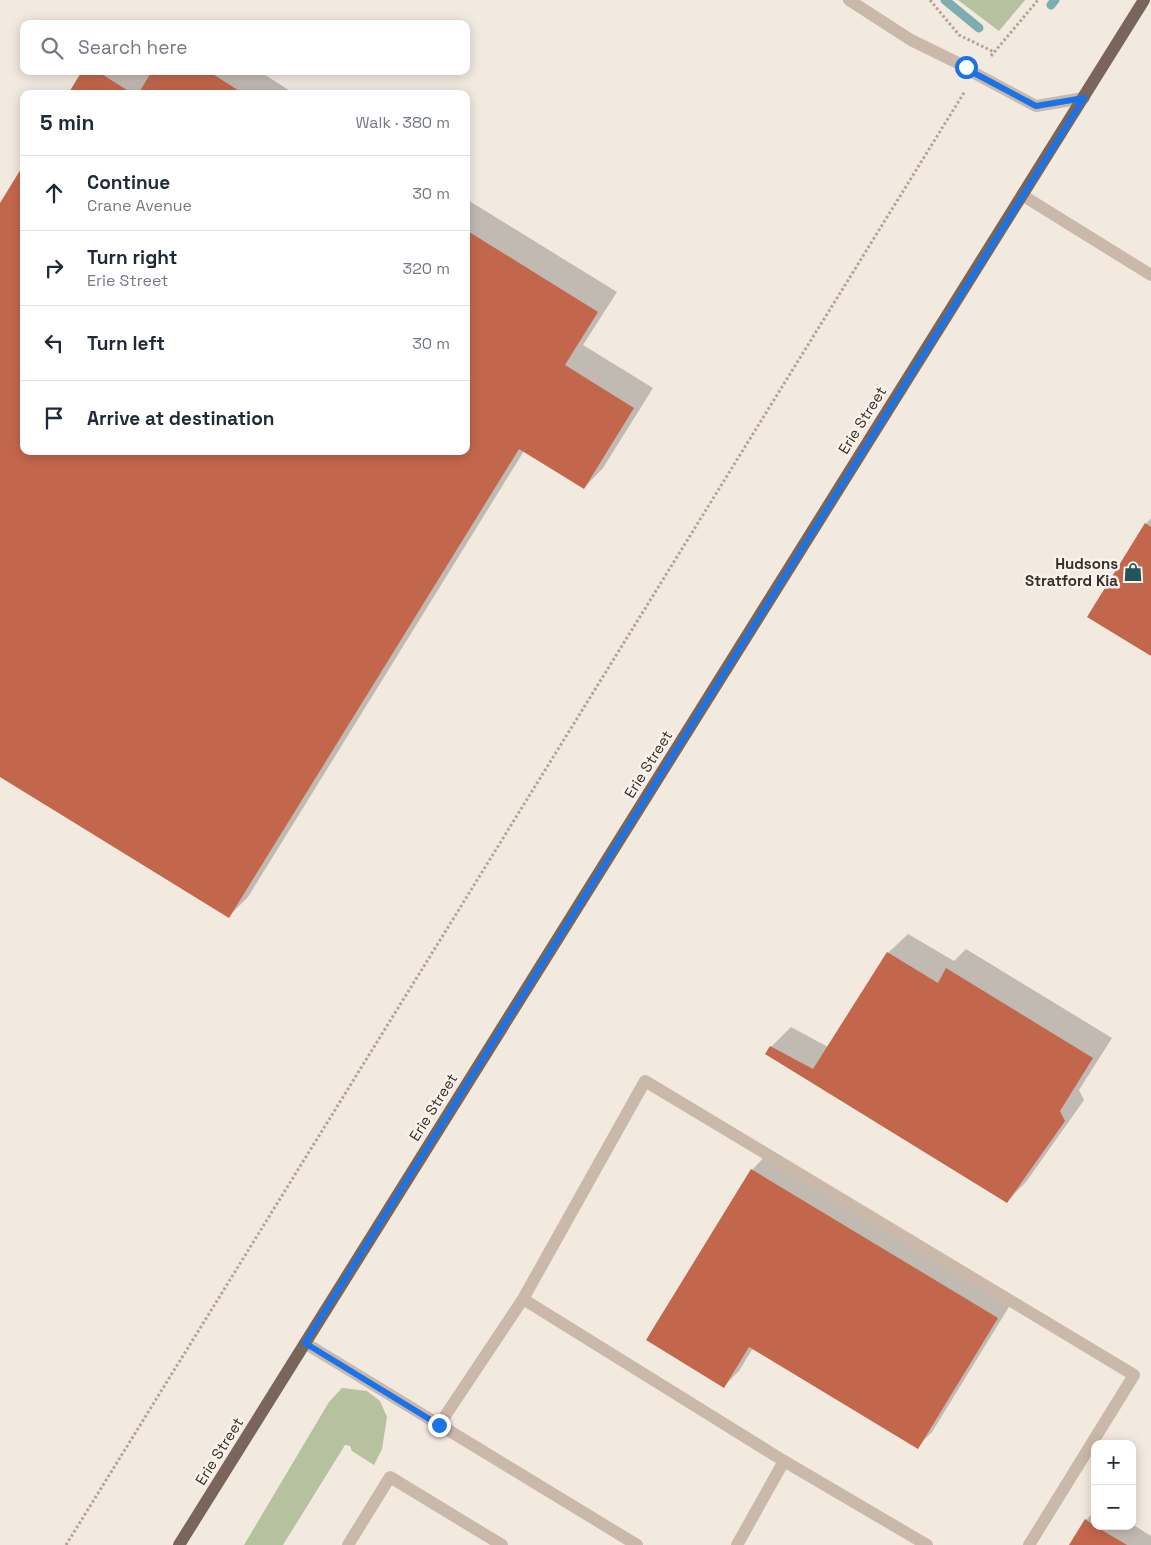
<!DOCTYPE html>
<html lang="en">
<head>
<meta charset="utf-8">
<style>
	body { margin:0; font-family:"Space Grotesk",sans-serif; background:#f2f2f3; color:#1f2937 }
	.controls { position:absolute; right:15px; bottom:15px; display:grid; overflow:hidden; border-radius:10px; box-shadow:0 2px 12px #0003 }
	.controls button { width:45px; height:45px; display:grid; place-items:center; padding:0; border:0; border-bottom:1px solid #e0e1e3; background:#fff; color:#1f2937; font:25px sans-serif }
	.stop { position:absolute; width:15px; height:15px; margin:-11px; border:4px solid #1a73e8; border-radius:50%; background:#fff }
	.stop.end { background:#1a73e8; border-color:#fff; box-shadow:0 1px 5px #0008 }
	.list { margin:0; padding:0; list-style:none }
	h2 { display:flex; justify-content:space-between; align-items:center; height:65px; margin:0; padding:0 20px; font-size:21px }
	h2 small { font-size:16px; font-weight:400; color:#747a83 }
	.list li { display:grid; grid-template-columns:32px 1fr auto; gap:15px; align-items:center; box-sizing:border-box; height:75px; padding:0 20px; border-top:1px solid #e0e1e3 }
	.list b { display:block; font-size:19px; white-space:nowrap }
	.list p { margin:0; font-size:16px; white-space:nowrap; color:#747a83 }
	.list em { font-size:16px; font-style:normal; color:#747a83 }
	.icon { flex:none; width:28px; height:28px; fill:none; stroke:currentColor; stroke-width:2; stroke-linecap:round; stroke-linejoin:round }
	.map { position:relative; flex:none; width:1151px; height:1545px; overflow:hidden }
	.search { position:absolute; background:#fff; box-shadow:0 2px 12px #0003; left:20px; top:20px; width:450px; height:55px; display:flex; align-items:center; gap:12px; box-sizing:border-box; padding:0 18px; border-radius:10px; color:#747a83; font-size:19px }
	.panel { position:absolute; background:#fff; box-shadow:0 2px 12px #0003; left:20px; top:90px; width:450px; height:365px; border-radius:10px }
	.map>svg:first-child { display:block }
</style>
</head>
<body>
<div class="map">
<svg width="1151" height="1545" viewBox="0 0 1151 1545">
	<rect width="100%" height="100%" fill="#f2e9df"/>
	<g fill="#b6c19f">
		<polygon points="958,0 1025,0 999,31"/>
		<polygon points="342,1388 367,1391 380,1401 387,1417 382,1449 374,1465 352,1451 350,1446 345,1445 283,1545 244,1545 329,1402"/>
	</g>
	<g fill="#0003">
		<polygon points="83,71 148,71 152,74 154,71 259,71 295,94 69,94"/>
		<polygon points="466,199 617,292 583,345 653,388 603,468 584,488 524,451 248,897 228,917 0,776 0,205 24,451 466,451"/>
		<polygon points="1151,518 1151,654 1146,524"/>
		<polygon points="908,934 954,961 966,949 1112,1038 1079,1090 1084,1100 1026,1182 1007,1201 767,1054 771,1047 791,1027 828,1047 888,953"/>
		<polygon points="767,1154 1012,1302 932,1432 917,1447 753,1348 739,1371 724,1386 648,1340 752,1170"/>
		<polygon points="1095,1511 1095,1526 1132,1526 1132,1524 1151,1536 1151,1545 1070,1545 1086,1520"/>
	</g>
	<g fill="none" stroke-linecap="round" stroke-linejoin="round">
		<g stroke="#7eadaf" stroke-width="9">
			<polyline points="945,0 979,28"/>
			<polyline points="1051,5 1055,0"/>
		</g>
	</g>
	<g fill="#c3674c">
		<polygon points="82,71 97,71 133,94 68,94"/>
		<polygon points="152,71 208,71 244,94 138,94"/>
		<polygon points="24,164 24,451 466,451 466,230 598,312 565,365 634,408 584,489 519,449 229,918 0,777 0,203"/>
		<polygon points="1145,523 1151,527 1151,656 1087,617"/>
		<polygon points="887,952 938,983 946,968 1093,1058 1060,1111 1065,1121 1007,1203 765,1054 770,1046 813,1069"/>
		<polygon points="751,1169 998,1318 918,1449 749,1347 724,1388 646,1340"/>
		<polygon points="1085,1519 1095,1526 1127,1545 1069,1545"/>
	</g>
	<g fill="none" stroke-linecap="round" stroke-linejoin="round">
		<g stroke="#b6a395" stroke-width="3" stroke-dasharray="2.5 2.5" stroke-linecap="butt">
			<polyline points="930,0 959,35 994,52"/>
			<polyline points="991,56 1038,0"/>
			<polyline points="66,1545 965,91"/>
		</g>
		<g stroke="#cab9ab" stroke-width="12">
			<polyline points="849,0 911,40 966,67 976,74 1036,106 1084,98"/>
			<polyline points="1022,195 1151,275"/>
			<polyline points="523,1299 645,1081 1134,1375 1029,1545"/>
			<polyline points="305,1343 637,1545"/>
			<polyline points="439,1425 523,1299 784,1461 737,1545"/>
			<polyline points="784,1461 927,1545"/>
			<polyline points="348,1545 390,1477 502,1545"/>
		</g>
		<polyline stroke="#7a655b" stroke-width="12" points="179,1545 1144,0"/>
	</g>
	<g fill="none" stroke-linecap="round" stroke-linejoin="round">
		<polyline stroke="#1a73e8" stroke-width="6" points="439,1425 305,1343 1084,98 1036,106 976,74 966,67"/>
	</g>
	<defs>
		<g id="shop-bare" transform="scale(1.5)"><path d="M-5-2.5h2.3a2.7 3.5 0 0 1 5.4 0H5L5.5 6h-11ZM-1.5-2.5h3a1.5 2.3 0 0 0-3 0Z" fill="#205659" stroke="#faf3eb" stroke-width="2.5" paint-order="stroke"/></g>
	</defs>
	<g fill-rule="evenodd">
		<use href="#shop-bare" x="1133" y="572"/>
	</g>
	<g text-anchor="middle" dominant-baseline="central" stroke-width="5" stroke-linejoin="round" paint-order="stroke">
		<g font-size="15" fill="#382e2a" stroke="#faf3eb">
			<text transform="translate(862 420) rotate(-58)">Erie Street</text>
			<text transform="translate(648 764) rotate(-58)">Erie Street</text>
			<text transform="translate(433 1107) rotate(-58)">Erie Street</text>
			<text transform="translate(219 1451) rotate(-58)">Erie Street</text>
		</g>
		<g font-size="15" font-weight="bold" fill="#382e2a" stroke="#faf3eb" text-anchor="end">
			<text x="1118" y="563">Hudsons<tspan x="1118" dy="17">Stratford Kia</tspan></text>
		</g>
	</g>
</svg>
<div class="controls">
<button>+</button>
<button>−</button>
</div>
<div class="stop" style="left:966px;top:67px"></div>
<div class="stop end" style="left:439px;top:1425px"></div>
<div class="search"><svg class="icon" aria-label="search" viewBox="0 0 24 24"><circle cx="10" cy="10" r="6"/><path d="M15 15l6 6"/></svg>Search here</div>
<section class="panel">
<h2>5 min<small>Walk · 380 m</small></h2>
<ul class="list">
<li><svg class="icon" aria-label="ahead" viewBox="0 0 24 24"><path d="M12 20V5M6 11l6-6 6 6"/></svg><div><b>Continue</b><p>Crane Avenue</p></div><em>30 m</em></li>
<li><svg class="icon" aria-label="right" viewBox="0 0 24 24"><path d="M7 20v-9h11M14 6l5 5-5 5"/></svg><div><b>Turn right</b><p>Erie Street</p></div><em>320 m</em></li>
<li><svg class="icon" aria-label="left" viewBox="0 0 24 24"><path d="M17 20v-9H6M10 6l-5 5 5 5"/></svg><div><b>Turn left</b></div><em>30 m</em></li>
<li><svg class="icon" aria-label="arrive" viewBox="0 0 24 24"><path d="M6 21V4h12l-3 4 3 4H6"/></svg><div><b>Arrive at destination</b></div></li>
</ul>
</section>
</div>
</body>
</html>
